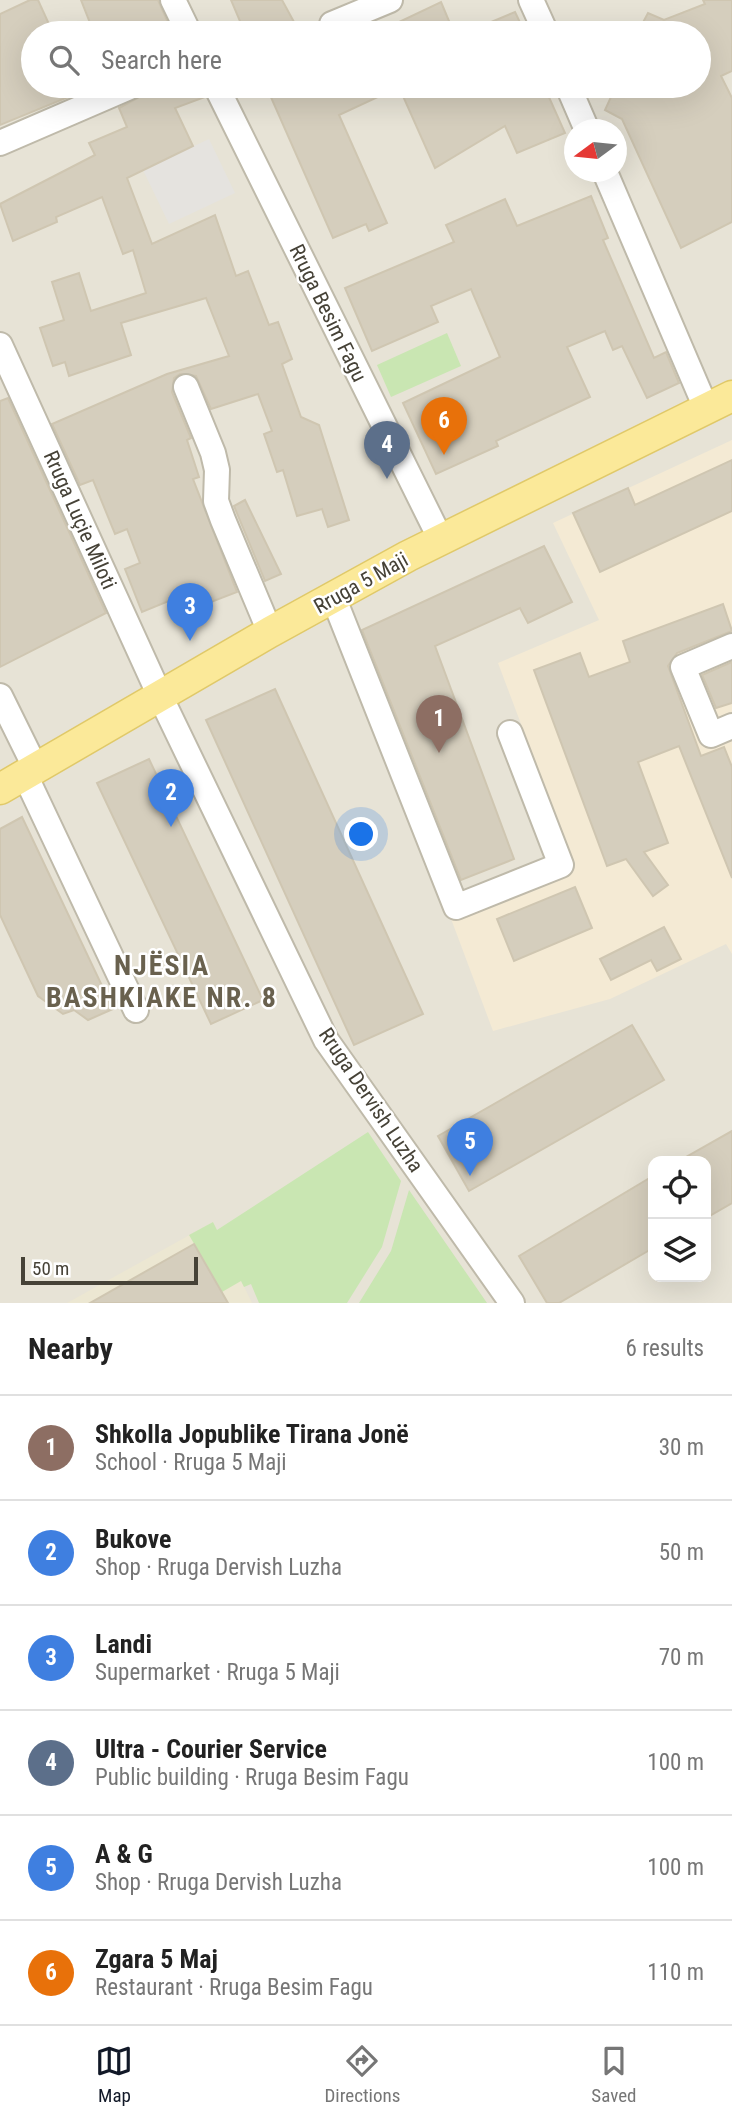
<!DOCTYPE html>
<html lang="en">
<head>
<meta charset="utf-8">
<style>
	body { margin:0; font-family:"Roboto Condensed",sans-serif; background:#f2f2f2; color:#222 }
	.controls { position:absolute; right:21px; bottom:21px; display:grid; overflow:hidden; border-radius:14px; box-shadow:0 7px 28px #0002 }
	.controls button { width:63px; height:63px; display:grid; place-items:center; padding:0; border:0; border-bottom:2px solid #e0e0e0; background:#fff; color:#222; font:35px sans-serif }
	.compass { position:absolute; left:564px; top:119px; width:63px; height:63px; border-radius:50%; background:#fff; box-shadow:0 7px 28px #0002; rotate:255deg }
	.scale { position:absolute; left:21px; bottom:18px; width:177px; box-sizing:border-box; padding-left:7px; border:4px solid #464237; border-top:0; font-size:19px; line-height:24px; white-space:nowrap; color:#464237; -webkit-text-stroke:5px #fff; paint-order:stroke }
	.you { position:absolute; left:362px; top:835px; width:24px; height:24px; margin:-18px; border:5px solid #fff; border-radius:50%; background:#1a73e8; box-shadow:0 0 0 10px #1a73e833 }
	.badge { display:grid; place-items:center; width:46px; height:46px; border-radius:50%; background:#111827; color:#fff; font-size:23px; font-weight:700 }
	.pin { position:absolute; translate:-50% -58px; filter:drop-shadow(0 2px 4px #0008) }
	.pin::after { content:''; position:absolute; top:37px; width:24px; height:21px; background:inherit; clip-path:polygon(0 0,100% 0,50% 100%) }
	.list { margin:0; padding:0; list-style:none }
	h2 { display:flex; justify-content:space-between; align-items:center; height:91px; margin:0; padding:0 28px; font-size:30px }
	h2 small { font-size:23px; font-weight:400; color:#767676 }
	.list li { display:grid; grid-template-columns:46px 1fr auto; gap:21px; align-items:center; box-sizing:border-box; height:105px; padding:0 28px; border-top:2px solid #e0e0e0 }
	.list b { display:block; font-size:26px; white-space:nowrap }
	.list p { margin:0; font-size:23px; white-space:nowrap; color:#767676 }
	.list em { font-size:23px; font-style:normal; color:#767676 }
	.icon { flex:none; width:38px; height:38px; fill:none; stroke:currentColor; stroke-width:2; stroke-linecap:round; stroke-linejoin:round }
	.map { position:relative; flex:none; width:732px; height:1303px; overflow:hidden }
	.search { position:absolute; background:#fff; box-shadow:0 7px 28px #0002; left:21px; right:21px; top:21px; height:77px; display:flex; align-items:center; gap:18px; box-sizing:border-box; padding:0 24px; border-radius:38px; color:#767676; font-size:26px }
	.sheet { height:721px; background:#fff }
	nav { display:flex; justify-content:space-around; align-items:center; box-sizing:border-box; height:98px; border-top:2px solid #e0e0e0; background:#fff; font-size:19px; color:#767676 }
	nav a { display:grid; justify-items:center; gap:4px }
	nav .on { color:#111827 }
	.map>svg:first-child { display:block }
</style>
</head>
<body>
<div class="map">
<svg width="732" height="1303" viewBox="0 0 732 1303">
	<rect width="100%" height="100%" fill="#f3f1e8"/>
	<path fill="#e7e3d6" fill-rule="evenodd" d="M0 0H732V1303H0ZM33 33H699V86H33ZM574 130H616V172H574ZM653 1161H706V1277H653Z"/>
	<polygon fill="#f4ead4" points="732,440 732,954 726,944 610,999 493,1031 450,916 575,867 498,663 599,620 553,523"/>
	<polygon fill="#ece7d2" points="213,1222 252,1303 67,1303"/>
	<g fill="#c9e6b2">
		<polygon points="447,333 461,366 391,397 377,365"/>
		<polygon points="368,1132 401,1181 382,1247 347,1303 259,1303 251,1284 244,1287 241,1281 222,1292 189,1235 213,1222 217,1230"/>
		<polygon points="409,1190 487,1303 359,1303 391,1251"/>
	</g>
	<polygon fill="#e5e3df" points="209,139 235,193 169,224 143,170"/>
	<g fill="#d5cebd" stroke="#cfc6b1" stroke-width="2">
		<polygon points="30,0 38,0 53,33 33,33 33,86 95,86 0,125 0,14"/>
		<polygon points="81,0 158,0 171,29 162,33 94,33"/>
		<polygon points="231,0 282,0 300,33 245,33"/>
		<polygon points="703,0 732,0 732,71 721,76 732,98 732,222 681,248 622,119 605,110 616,86 699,86 699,33 635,32 639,30 648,13 664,20 705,4"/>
		<polygon points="441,2 454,33 376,33"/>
		<polygon points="515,12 525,33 465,33"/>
		<polygon points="147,86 201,86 205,97 175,108 193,146 127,178 152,244 215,215 236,276 248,271 269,325 278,322 292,359 282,364 301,417 319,425 349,520 328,527 322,509 297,516 283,470 277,472 264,434 272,431 258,394 211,409 196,376 180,374 174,378 172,392 191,438 187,440 199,477 193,479 237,592 193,609 188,593 142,612 125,569 140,563 127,529 115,534 93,480 80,485 52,424 167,374 229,356 206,298 121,323 131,355 69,376 65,362 53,366 40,328 64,320 52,282 79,273 91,311 146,293 133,250 123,254 102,197 56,217 57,222 13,241 0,204 95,155 89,143 127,127 119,108 143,95"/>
		<polygon points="266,86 544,86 565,133 517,153 505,126 435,168 399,87 339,115 387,223 369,231 366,224 333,238"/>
		<polygon points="591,196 608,238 603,240 654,358 666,352 679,383 647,398 622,346 613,350 605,331 567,347 590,397 496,441 498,446 436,474 403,403 500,357 471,289 431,306 438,322 372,351 345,288 454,242 446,225 505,199 517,226"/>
		<polygon points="8,398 106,613 0,667 0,401"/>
		<polygon points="732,460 732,511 600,572 573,513 628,488 635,505"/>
		<polygon points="245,500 281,574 265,581 234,506"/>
		<polygon points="544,546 572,602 528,623 520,608 435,646 514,859 461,880 362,630"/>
		<polygon points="723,604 732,631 677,653 668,666 701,756 724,747 732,767 732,878 679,746 638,762 668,843 644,852 668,885 653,896 626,859 607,866 534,670 580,653 589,677 630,662 623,641"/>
		<polygon points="732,662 732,703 716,708 702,675"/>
		<polygon points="275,689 423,1014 354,1045 206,720"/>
		<polygon points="149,759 263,1000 211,1024 97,783"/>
		<polygon points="22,817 113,1009 88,1020 74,1010 63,1014 38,996 0,915 0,829"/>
		<polygon points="575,887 592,928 514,961 497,919"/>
		<polygon points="664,927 681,959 657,971 651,960 611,980 600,959"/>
		<polygon points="632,1025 664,1080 469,1191 438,1136"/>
		<polygon points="732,1131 732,1203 706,1218 706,1161 679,1161"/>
		<polygon points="653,1176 653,1248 559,1303 547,1303 519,1256"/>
		<polygon points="194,1244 228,1303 90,1303"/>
	</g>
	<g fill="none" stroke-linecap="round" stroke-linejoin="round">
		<g stroke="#bfbaaa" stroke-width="28">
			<g id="minor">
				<polyline points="173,0 189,33"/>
				<polyline points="531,0 546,33"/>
				<polyline points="332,24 390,0"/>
				<polyline points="216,86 441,540"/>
				<polyline points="568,86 587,130"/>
				<polyline points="0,143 132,86"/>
				<polyline points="605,172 706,408"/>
				<polyline points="0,345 160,696 326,1040 512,1303"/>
				<polyline points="186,387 213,453 217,470 216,501 223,520 270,632"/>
				<polyline points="334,599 456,907 561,865 510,733"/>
				<polyline points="732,646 683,667 711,735 732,726"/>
				<polyline points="0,696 36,769"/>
				<polyline points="25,775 136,1010"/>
			</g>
		</g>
		<g stroke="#e0c969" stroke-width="33">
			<polyline id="major" points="0,789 270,632 408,556 732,396"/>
		</g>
		<use href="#minor" stroke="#fff" stroke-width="24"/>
		<use href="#major" stroke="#fbe999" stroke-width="30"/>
	</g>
	<g text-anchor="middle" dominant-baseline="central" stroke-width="5" stroke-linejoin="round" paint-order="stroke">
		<g font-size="21" fill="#464237" stroke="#fff">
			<text transform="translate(328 313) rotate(64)">Rruga Besim Fagu</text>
			<text transform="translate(80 520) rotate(66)">Rruga Luçie Miloti</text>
			<text transform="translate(361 583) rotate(-29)">Rruga 5 Maji</text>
			<text transform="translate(371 1100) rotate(56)">Rruga Dervish Luzha</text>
		</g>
		<g font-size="28" font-weight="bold" letter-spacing="2" fill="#69614e" stroke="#fff">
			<text x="162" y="965">NJËSIA<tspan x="162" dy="32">BASHKIAKE NR. 8</tspan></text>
		</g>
	</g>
</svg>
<div class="controls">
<button><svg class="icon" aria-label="locate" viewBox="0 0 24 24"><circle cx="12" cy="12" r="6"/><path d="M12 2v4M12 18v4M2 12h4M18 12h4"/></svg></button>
<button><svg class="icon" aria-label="layers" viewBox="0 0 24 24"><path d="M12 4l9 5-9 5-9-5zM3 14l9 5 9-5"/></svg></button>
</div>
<svg class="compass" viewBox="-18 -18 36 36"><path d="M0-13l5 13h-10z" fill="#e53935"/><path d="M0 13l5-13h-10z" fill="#767676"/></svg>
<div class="scale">50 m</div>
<div class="you"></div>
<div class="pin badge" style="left:439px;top:753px;background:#8d6e63">1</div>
<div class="pin badge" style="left:171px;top:827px;background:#3f7fe0">2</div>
<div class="pin badge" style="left:190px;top:641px;background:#3f7fe0">3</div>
<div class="pin badge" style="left:387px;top:479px;background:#5c6f8a">4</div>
<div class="pin badge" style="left:470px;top:1176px;background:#3f7fe0">5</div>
<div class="pin badge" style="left:444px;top:455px;background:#e8710a">6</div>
<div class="search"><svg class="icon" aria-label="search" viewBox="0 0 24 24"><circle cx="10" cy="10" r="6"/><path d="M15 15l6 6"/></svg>Search here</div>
</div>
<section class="sheet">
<h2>Nearby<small>6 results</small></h2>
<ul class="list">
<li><span class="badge" style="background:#8d6e63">1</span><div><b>Shkolla Jopublike Tirana Jonë</b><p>School · Rruga 5 Maji</p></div><em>30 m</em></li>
<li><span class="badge" style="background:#3f7fe0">2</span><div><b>Bukove</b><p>Shop · Rruga Dervish Luzha</p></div><em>50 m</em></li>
<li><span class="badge" style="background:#3f7fe0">3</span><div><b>Landi</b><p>Supermarket · Rruga 5 Maji</p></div><em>70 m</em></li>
<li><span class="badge" style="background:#5c6f8a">4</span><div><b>Ultra - Courier Service</b><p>Public building · Rruga Besim Fagu</p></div><em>100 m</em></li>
<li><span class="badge" style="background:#3f7fe0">5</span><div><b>A &amp; G</b><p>Shop · Rruga Dervish Luzha</p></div><em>100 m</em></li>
<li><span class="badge" style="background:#e8710a">6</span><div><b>Zgara 5 Maj</b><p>Restaurant · Rruga Besim Fagu</p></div><em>110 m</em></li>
</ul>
</section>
<nav>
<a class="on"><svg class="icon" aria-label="map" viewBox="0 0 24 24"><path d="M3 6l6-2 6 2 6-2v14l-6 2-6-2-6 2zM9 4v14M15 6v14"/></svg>Map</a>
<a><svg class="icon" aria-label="directions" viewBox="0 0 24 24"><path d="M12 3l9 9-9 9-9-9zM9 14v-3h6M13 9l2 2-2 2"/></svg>Directions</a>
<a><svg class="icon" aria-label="saved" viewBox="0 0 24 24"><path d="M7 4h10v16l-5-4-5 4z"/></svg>Saved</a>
</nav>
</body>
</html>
